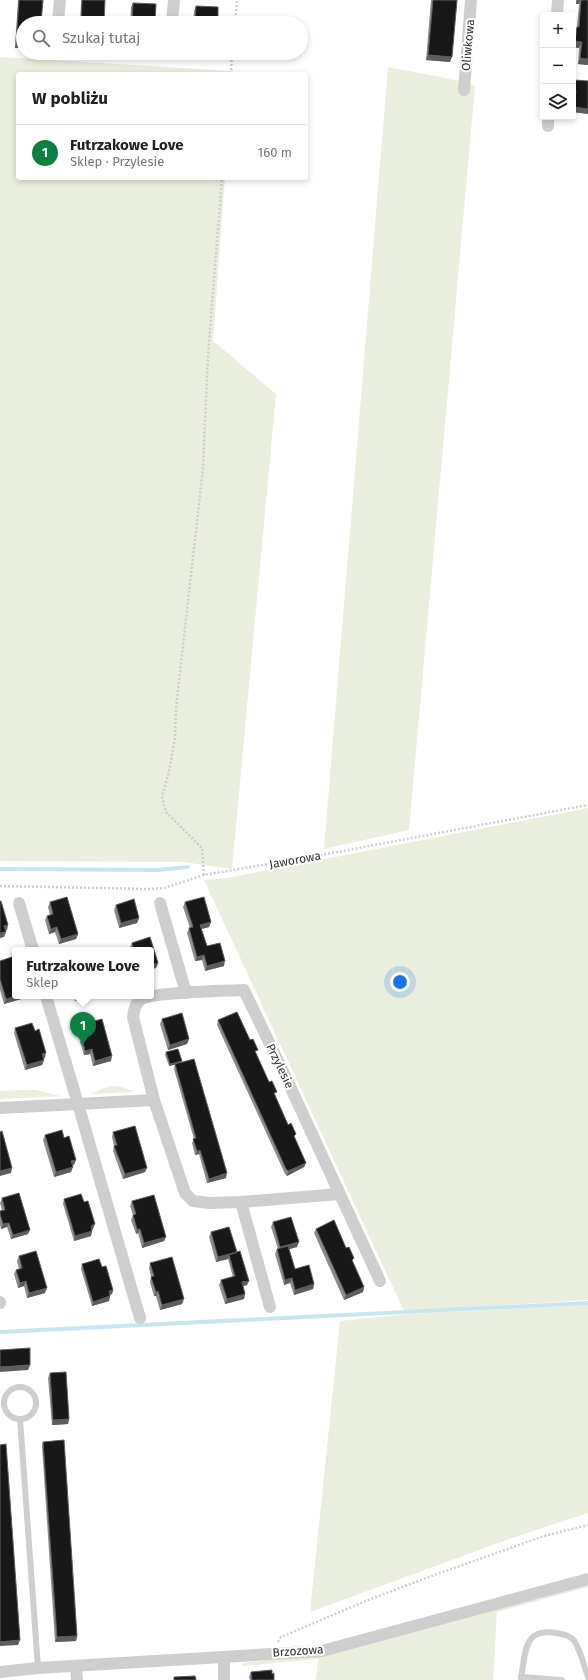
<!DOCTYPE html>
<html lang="pl">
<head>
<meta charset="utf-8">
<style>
	body { margin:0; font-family:"Fira Sans",sans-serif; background:#f2f2f2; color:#202124 }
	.controls { position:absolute; right:12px; top:12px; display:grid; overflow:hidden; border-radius:4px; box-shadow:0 2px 6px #0003 }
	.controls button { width:36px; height:36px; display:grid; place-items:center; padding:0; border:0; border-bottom:1px solid #e0e0e0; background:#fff; color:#202124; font:20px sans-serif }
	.you { position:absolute; left:400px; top:982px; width:14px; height:14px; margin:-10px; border:3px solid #fff; border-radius:50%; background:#1a73e8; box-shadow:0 0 0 6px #1a73e833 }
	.badge { display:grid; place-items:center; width:26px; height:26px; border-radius:50%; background:#0b8043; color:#fff; font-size:13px; font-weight:700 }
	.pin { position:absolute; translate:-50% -33px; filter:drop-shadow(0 1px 2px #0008) }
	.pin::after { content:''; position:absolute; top:21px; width:14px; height:12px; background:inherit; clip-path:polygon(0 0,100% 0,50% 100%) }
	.popup { position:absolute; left:12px; top:947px; width:142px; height:52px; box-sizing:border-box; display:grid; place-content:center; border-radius:4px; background:#fff; filter:drop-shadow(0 1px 3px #0005); font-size:13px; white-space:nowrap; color:#757577 }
	.popup b { font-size:15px; color:#202124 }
	.popup::after { content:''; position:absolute; left:50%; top:100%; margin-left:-8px; border:8px solid transparent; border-top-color:#fff }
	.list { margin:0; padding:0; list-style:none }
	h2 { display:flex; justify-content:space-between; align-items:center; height:52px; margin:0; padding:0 16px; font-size:17px }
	h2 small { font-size:13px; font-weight:400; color:#757577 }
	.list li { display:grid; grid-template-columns:26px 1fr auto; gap:12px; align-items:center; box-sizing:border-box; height:56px; padding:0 16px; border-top:1px solid #e0e0e0 }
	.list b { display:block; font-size:15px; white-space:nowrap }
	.list p { margin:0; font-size:13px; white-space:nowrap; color:#757577 }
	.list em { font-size:13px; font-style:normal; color:#757577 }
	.icon { flex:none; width:22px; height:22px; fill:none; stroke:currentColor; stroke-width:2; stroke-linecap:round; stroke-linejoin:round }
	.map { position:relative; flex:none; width:588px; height:1680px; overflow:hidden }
	.search { position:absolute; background:#fff; box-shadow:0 2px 6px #0003; left:16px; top:16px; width:292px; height:44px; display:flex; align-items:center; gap:10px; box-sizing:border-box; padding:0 14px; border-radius:22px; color:#757577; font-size:15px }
	.panel { position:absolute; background:#fff; box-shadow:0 2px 6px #0003; left:16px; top:72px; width:292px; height:108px; border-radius:4px }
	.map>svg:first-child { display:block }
</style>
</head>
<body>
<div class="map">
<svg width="588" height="1680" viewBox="0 0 588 1680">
	<rect width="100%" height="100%" fill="#fff"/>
	<g fill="#e9eedf">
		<polygon points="0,57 233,71 233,74 18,74 18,178 225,178 213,341 276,394 232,869 183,862 0,861"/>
		<polygon points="388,67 461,81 475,86 409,830 324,849"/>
		<polygon points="588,808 588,1300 404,1311 204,880 227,878"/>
		<polygon points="109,1086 119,1086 135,1092 90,1094"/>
		<polygon points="20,1090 36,1090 60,1096 0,1099 0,1091"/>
		<polygon points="588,1305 588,1513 512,1538 310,1612 340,1321 409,1314"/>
		<polygon points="588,1585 588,1587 497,1612 493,1680 316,1680 318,1659 242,1666 242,1663 321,1655 416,1631"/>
	</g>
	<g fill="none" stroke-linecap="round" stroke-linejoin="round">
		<g stroke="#cbe5ee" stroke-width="4">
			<polyline points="0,869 158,870 188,867"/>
			<polyline points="0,1332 588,1303"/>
		</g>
		<g stroke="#cecece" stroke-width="2.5" stroke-dasharray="2 2" stroke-linecap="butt">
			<polyline points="235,23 237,0"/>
			<polyline points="231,74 232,53"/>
			<polyline points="204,875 202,848 166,812 162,797 169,772 175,738 176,708 203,468 208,355 222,178"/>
			<polyline points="0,886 148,889 164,888 204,875 321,855 588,805"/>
			<polyline points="278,1642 281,1637 373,1598 429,1577 544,1536 588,1525"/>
		</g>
		<g stroke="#cecece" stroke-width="6">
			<circle cx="20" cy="1403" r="16"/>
			<polyline points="20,1419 38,1668"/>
			<path d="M521 1677C526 1653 523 1627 556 1633 563 1634 572 1636 575 1642 581 1652 584 1666 588 1677"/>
			<polyline points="521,1680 521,1677 562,1680"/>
		</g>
		<g stroke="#cecece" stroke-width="12">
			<polyline points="557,15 558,0"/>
			<polyline points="58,23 60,0"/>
			<polyline points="172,23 174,0"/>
			<polyline points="171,54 171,53"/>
			<polyline points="464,90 471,0"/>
			<polyline points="548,126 548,117"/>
			<polyline points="19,903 33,950"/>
			<polyline points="160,903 186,993"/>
			<polyline points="154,1100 185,1193 193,1201 209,1203 241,1202 339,1194"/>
			<polyline points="0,1108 78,1104 46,996"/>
			<polyline points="241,1202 270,1307"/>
			<polyline points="0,1302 0,1303"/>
			<path d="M140 1318 78 1104 154 1100 133 1017C134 1010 135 1004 140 1000 150 992 226 991 244 990L289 1084 380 1281"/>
			<polyline points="224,1657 224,1680"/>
			<polyline points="76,1666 77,1680"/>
			<polyline points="0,1672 38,1668 322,1651 588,1579"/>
		</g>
	</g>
	<g fill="#8c8c8c">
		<polygon points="18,0 43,0 23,48 15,48"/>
		<polygon points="82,0 104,23 80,23 81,4"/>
		<polygon points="431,0 457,0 450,62 426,60"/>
		<polygon points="576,0 588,0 588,65 578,64 579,48 573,47 575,33 577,27 579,4 576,4"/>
		<polygon points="133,3 155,23 130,23 131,7"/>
		<polygon points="196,6 218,23 193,23 194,11"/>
		<polygon points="574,80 588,114 573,112 574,95 573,95 573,82"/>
		<polygon points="50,902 78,934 76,939 59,944 55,932 49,934 45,920 47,916 50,915 48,907"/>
		<polygon points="185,902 211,922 209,927 201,929 207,946 224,966 205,971 202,960 195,961 187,933 189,928 190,928 183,907"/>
		<polygon points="116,905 139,918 137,923 119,928 114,910"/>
		<polygon points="150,937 158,963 156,968 151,969 151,950 131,950 130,947 132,943"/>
		<polygon points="0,961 15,996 22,996 21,999 4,1004 0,990"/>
		<polygon points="74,996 93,996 75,1001"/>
		<polygon points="162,1019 189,1039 187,1044 168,1050 160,1024"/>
		<polygon points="218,1020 256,1054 306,1163 304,1167 287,1176 285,1174 217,1025"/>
		<polygon points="84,1024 111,1061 93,1066 90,1054 84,1055 80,1042 82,1038 85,1037 83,1029"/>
		<polygon points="15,1028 35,1031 45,1058 43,1058 44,1060 42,1065 25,1070 14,1033"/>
		<polygon points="166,1052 181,1063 226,1178 207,1183 199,1154 195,1155 192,1143 194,1139 174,1069 175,1064 177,1064 169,1066 165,1055"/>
		<polygon points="113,1132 147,1168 145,1172 123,1179 113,1151 114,1146 112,1137"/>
		<polygon points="45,1135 64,1138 74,1165 72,1165 71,1172 54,1177 43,1140"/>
		<polygon points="2,1198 28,1234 11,1239 7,1227 1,1229 0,1225 0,1211 2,1210 0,1203"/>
		<polygon points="64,1199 93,1229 92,1229 92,1231 91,1236 74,1241 63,1204"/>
		<polygon points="132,1201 166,1237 164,1241 142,1248 138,1233 136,1234 131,1220 133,1215 130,1206"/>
		<polygon points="273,1222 297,1247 289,1249 295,1269 314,1284 313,1289 294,1295 290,1283 284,1285 275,1254 277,1249 278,1249 271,1227"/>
		<polygon points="229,1227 247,1285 243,1286 245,1294 244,1299 225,1304 219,1285 221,1280 233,1277 228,1259 216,1262 209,1237 211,1232"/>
		<polygon points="316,1229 353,1262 364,1287 363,1292 344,1300 314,1233"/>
		<polygon points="19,1256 45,1293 27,1298 24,1286 18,1288 14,1274 16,1270 19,1269 17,1261"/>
		<polygon points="150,1263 182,1304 160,1310 156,1296 154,1296 150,1282 151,1277 149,1268"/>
		<polygon points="82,1264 102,1267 113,1290 112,1294 110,1295 110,1296 109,1301 92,1306 81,1269"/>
		<polygon points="50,1373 69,1419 68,1424 52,1425 48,1378"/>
		<polygon points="43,1442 77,1636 76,1641 55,1642 42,1446"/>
		<polygon points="251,1672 274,1680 250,1680 249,1677"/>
	</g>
	<g fill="#5d5d5d">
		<polygon points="577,0 580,0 579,4 576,4"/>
		<polygon points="575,41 582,42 579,48 573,47"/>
		<polygon points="16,43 23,43 23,48 15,48"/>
		<polygon points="129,53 153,53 152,56 128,55"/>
		<polygon points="192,53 216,53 214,58 191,57"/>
		<polygon points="428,55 452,57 450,62 426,60"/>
		<polygon points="580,58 588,59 588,65 578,64"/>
		<polygon points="574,107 588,109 588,114 573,112"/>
		<polygon points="139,918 137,923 119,928 121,923"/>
		<polygon points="211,922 209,927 198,930 200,925"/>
		<polygon points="8,925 7,930 2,931 4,926"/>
		<polygon points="57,927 55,932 49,934 51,929"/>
		<polygon points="6,932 4,937 0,938 0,933"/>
		<polygon points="78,934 76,939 59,944 61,939"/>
		<polygon points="204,955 202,960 195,961 197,957"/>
		<polygon points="225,961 224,966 205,971 207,966"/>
		<polygon points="158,963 156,968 151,969 151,965"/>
		<polygon points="17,996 22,996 21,999 4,1004 6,999"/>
		<polygon points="77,996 93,996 75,1001"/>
		<polygon points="189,1039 187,1044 168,1050 170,1045"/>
		<polygon points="92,1049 90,1054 84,1055 85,1051"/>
		<polygon points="46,1053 45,1058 40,1059 42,1054"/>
		<polygon points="112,1056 111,1061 93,1066 95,1061"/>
		<polygon points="44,1060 42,1065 25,1070 27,1065"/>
		<polygon points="182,1061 181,1063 169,1066 170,1064"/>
		<polygon points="200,1150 199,1154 195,1155 197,1151"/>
		<polygon points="76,1160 74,1165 70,1166 71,1161"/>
		<polygon points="306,1163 304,1167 287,1176 288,1171"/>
		<polygon points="73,1167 71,1172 54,1177 56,1172"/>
		<polygon points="12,1168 11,1173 0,1176 0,1171"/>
		<polygon points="147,1168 145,1172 123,1179 125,1174"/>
		<polygon points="227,1173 226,1178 207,1183 209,1179"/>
		<polygon points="9,1223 7,1227 1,1229 3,1224"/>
		<polygon points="95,1224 93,1229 89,1230 91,1226"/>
		<polygon points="137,1229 140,1229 138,1233 136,1234"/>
		<polygon points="30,1230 28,1234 11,1239 13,1235"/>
		<polygon points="92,1231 91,1236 74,1241 75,1236"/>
		<polygon points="166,1237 164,1241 142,1248 144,1243"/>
		<polygon points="299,1242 297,1247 279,1252 280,1247"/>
		<polygon points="237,1252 229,1255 228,1259 216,1262 218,1257"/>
		<polygon points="292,1278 290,1283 284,1285 285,1280"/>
		<polygon points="26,1281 24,1286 18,1288 20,1283"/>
		<polygon points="249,1281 247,1285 240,1287 242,1282"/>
		<polygon points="314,1284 313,1289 294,1295 295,1290"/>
		<polygon points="364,1287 363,1292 344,1300 346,1295"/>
		<polygon points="47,1288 45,1293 27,1298 29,1293"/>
		<polygon points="113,1290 112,1294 107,1296 109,1291"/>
		<polygon points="158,1291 156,1296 154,1296 156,1292"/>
		<polygon points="245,1294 244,1299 225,1304 227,1299"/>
		<polygon points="110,1296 109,1301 92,1306 93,1302"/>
		<polygon points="184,1299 182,1304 160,1310 162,1305"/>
		<polygon points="30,1365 28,1370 0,1372 0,1367"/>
		<polygon points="69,1419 68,1424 52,1425 53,1420"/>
		<polygon points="77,1636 76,1641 55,1642 57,1637"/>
		<polygon points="20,1640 18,1645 0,1646 0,1642"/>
	</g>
	<g fill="#181818" stroke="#5d5d5d">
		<polygon points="19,0 43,0 41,23 23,23 23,43 16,43"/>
		<polygon points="82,0 105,0 104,23 81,23"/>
		<polygon points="433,0 457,0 452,57 428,55"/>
		<polygon points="581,0 588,0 588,59 580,58 582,42 575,41 577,27 579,27"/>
		<polygon points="133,3 156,4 155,23 132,23"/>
		<polygon points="196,6 218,7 218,23 195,23"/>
		<polygon points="574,80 588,81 588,109 574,107 576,90 573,89"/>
		<polygon points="67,897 78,934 61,939 57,927 51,929 47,916 53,914 50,902"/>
		<polygon points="204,897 211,922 200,925 207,946 220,943 225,961 207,966 204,955 197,957 189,928 193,927 185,902"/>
		<polygon points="134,899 139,918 121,923 116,905"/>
		<polygon points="0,901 1,901 8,925 4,926 6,932 0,933"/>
		<polygon points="150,937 158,963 151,965 151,950 134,950 132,943"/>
		<polygon points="12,957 14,965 15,965 15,996 17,996 6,999 0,979 0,961"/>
		<polygon points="237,1012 250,1040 253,1039 258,1050 255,1051 269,1082 272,1081 277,1092 274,1093 288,1125 291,1123 296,1134 294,1136 306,1163 288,1171 286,1169 218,1020"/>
		<polygon points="182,1013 189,1039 170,1045 162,1019"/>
		<polygon points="102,1019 112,1056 95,1061 92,1049 85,1051 82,1038 88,1036 84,1024"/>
		<polygon points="32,1023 35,1031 39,1029 46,1053 42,1054 44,1060 27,1065 15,1028"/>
		<polygon points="178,1049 182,1061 170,1064 166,1052"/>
		<polygon points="194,1059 227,1173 209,1179 200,1150 197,1151 193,1139 196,1138 175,1064"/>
		<polygon points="135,1126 147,1168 125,1174 114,1146 117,1145 113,1132"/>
		<polygon points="62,1130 64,1138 69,1136 76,1160 71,1161 73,1167 56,1172 45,1135"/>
		<polygon points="2,1131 12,1168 0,1171 0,1132"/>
		<polygon points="19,1193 30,1230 13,1235 9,1223 3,1224 0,1214 0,1211 5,1210 2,1198"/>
		<polygon points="81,1194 84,1202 88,1201 95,1224 91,1226 92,1231 75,1236 64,1199"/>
		<polygon points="154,1195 166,1237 144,1243 140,1229 137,1229 133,1215 136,1214 132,1201"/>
		<polygon points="291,1217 299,1242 280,1247 273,1222"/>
		<polygon points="334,1220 346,1248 349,1247 354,1258 352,1260 364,1287 346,1295 316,1229"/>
		<polygon points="229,1227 237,1252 218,1257 211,1232"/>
		<polygon points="288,1246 295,1269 309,1265 314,1284 295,1290 292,1278 285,1280 277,1249"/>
		<polygon points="36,1251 47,1288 29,1293 26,1281 20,1283 16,1270 22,1268 19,1256"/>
		<polygon points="240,1251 249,1281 242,1282 245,1294 227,1299 221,1280 235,1276 229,1255"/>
		<polygon points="172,1257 184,1299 162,1305 158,1291 156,1292 151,1277 154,1276 150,1263"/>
		<polygon points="99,1259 102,1267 106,1266 113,1290 109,1291 110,1296 93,1302 82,1264"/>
		<polygon points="30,1348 30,1365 0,1367 0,1350"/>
		<polygon points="66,1372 69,1419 53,1420 50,1373"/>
		<polygon points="64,1440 77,1636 57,1637 43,1442"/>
		<polygon points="6,1444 20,1640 0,1642 0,1445"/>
		<polygon points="272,1670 272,1674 274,1673 274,1680 252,1680 251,1672"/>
		<polygon points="195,1676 196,1680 174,1680 174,1677"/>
	</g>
	<g text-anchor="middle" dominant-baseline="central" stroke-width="4" stroke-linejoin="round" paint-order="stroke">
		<g font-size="12" fill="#313131" stroke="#fff">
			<text transform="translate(468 45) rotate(-85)">Oliwkowa</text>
			<text transform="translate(295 860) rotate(-10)">Jaworowa</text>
			<text transform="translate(280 1066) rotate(64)">Przylesie</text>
			<text transform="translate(298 1651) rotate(-4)">Brzozowa</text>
		</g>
	</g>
</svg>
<div class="controls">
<button>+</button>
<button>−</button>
<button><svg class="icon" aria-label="layers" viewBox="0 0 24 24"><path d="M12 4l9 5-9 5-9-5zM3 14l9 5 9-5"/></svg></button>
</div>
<div class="you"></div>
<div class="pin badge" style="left:83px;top:1045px">1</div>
<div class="popup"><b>Futrzakowe Love</b>Sklep</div>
<div class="search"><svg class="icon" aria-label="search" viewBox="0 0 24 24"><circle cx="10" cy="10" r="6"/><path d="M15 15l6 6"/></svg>Szukaj tutaj</div>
<section class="panel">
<h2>W pobliżu<small></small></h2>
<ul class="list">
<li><span class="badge">1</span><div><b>Futrzakowe Love</b><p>Sklep · Przylesie</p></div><em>160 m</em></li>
</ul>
</section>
</div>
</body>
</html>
